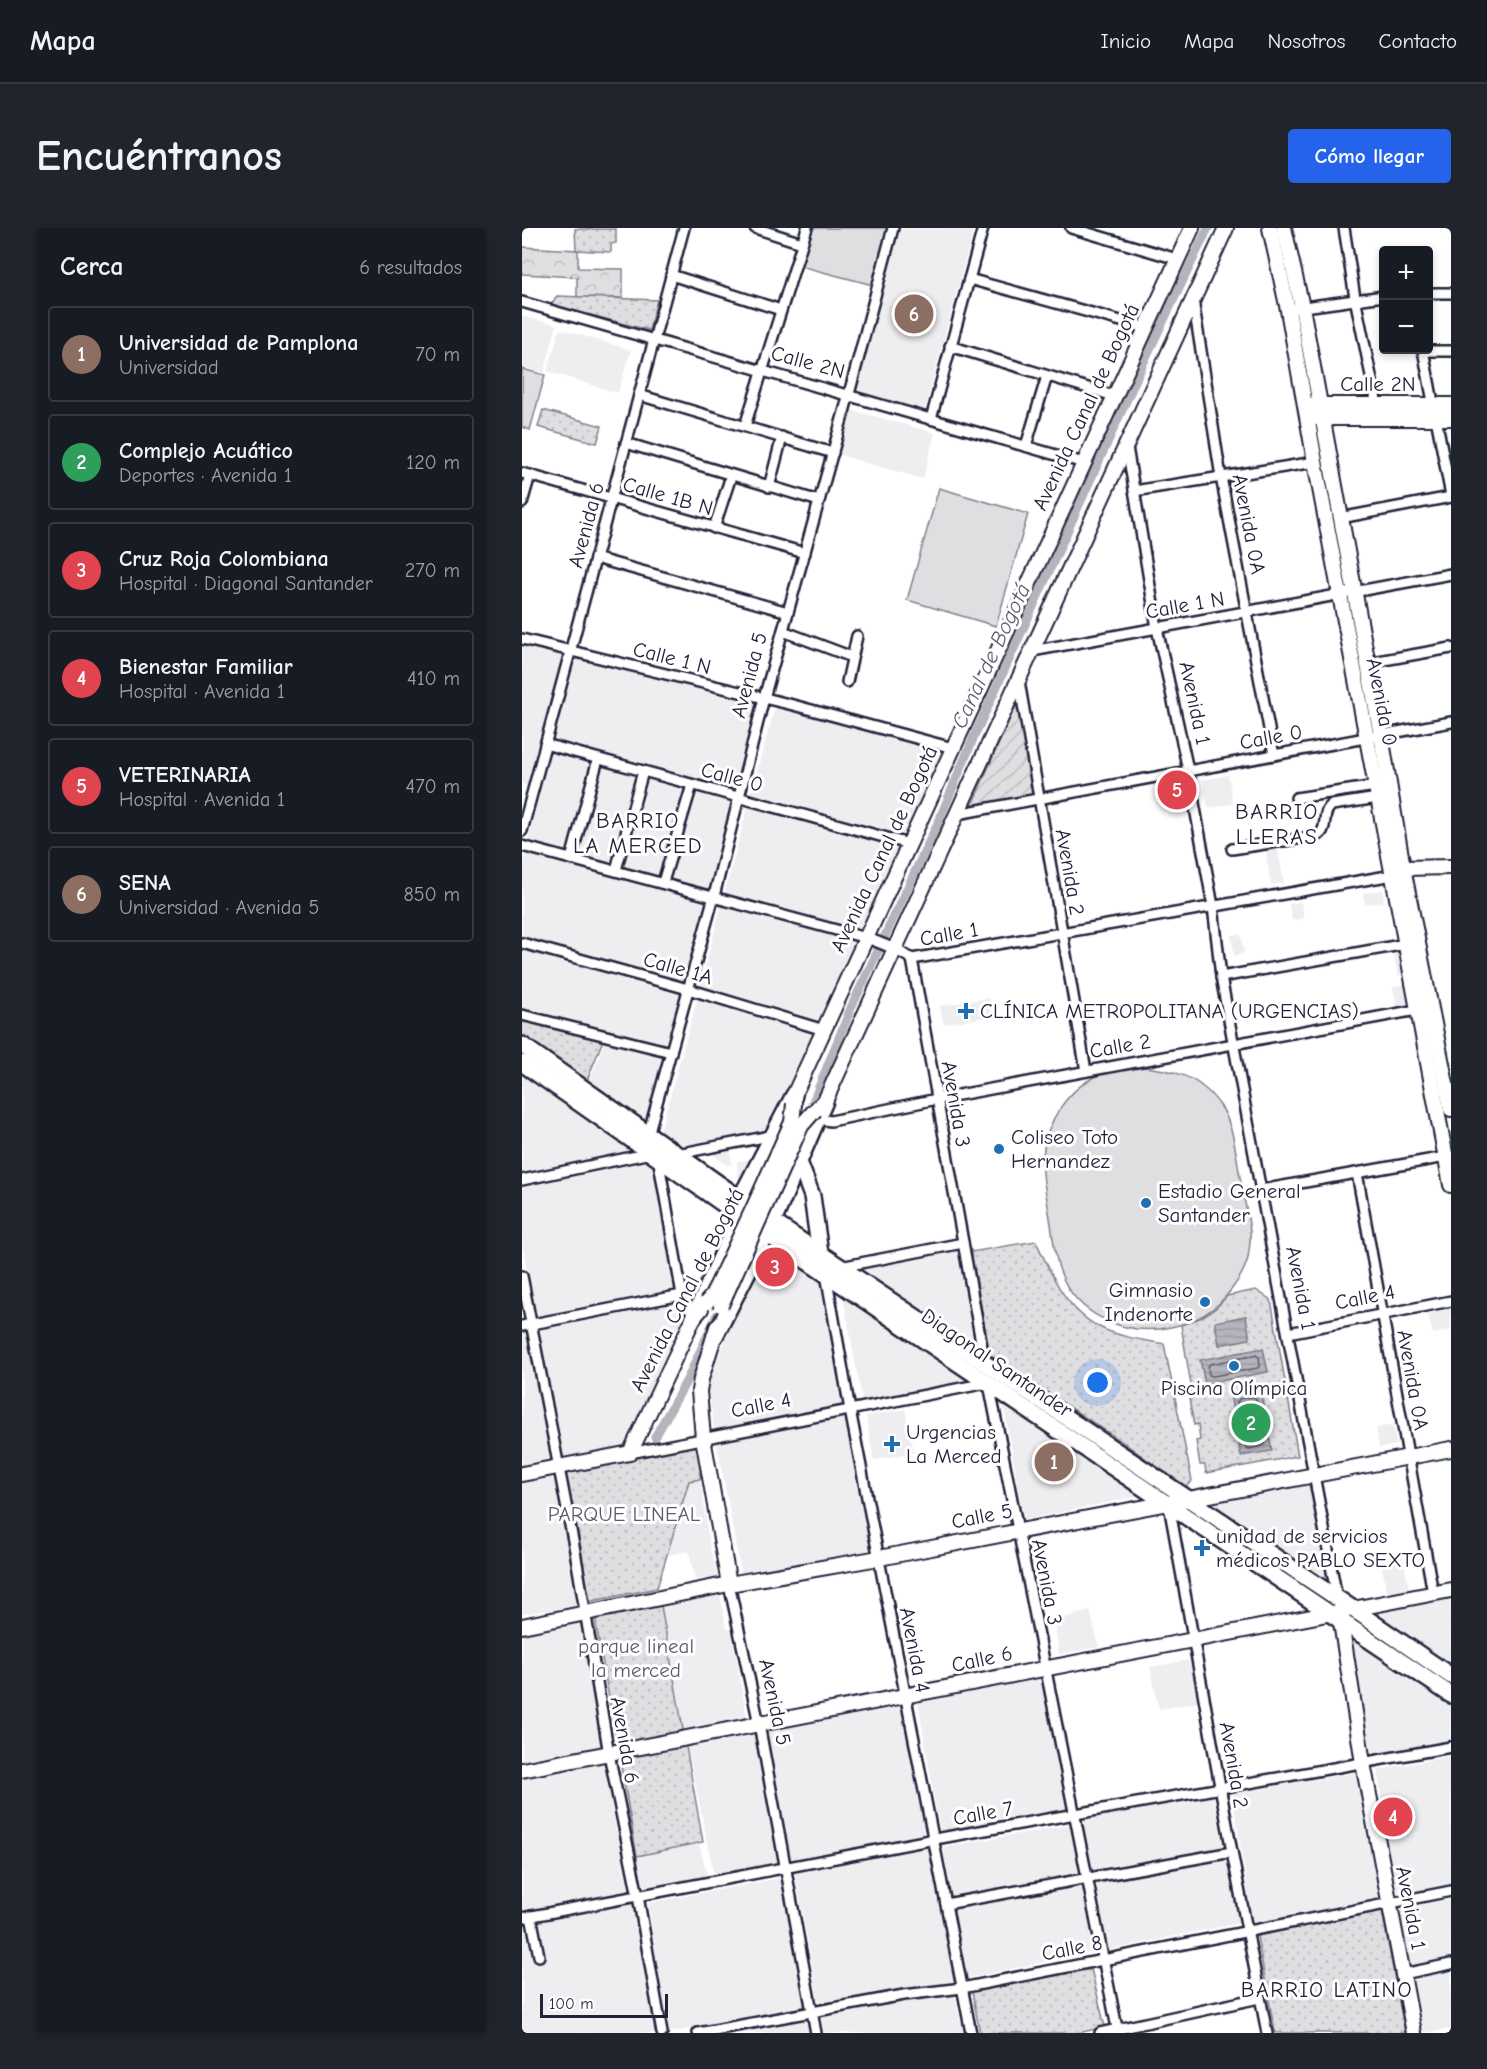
<!DOCTYPE html>
<html lang="es">
<head>
<meta charset="utf-8">
<style>
	body { margin:0; font-family:"Comic Neue",sans-serif; background:#20242c; color:#f1f3f6 }
	.controls { position:absolute; right:18px; top:18px; display:grid; overflow:hidden; border-radius:6px; box-shadow:0 3px 9px #0003 }
	.controls button { width:54px; height:54px; display:grid; place-items:center; padding:0; border:0; border-bottom:2px solid #363941; background:#171b24; color:#f1f3f6; font:30px sans-serif }
	.scale { position:absolute; left:18px; bottom:15px; width:128px; box-sizing:border-box; padding-left:6px; border:3px solid #22223b; border-top:0; font-size:16px; line-height:21px; white-space:nowrap; color:#22223b; -webkit-text-stroke:4px #fff; paint-order:stroke }
	.you { position:absolute; left:576px; top:1155px; width:21px; height:21px; margin:-15px; border:4px solid #fff; border-radius:50%; background:#1a73e8; box-shadow:0 0 0 9px #1a73e833 }
	.badge { display:grid; place-items:center; width:39px; height:39px; border-radius:50%; background:#2563eb; color:#fff; font-size:20px; font-weight:700 }
	.pin { position:absolute; translate:-50% -50%; border:3px solid #fff; box-shadow:0 2px 6px #0006 }
	.list { margin:0; padding:0; list-style:none }
	h2 { display:flex; justify-content:space-between; align-items:center; height:78px; margin:0; padding:0 24px; font-size:26px }
	h2 small { font-size:20px; font-weight:400; color:#9ea1a6 }
	.list li { display:grid; grid-template-columns:39px 1fr auto; gap:18px; align-items:center; box-sizing:border-box; height:96px; margin:0 12px 12px; padding:0 12px; border:2px solid #363941; border-radius:6px }
	.list b { display:block; font-size:22px; white-space:nowrap }
	.list p { margin:0; font-size:20px; white-space:nowrap; color:#9ea1a6 }
	.list em { font-size:20px; font-style:normal; color:#9ea1a6 }
	.map { position:relative; flex:none; width:929px; height:1805px; overflow:hidden; border-radius:6px }
	header { display:flex; align-items:center; gap:36px; box-sizing:border-box; height:84px; padding:0 30px; background:#171b24; border-bottom:2px solid #363941 }
	header strong { font-size:28px }
	nav { display:flex; gap:33px; margin-inline-start:auto; font-size:21px }
	.intro { display:flex; align-items:center; justify-content:space-between; box-sizing:border-box; height:144px; padding:0 36px }
	h1 { margin:0; font-size:42px }
	.button { padding:15px 27px; border-radius:6px; background:#2563eb; color:#fff; font-size:21px; font-weight:700 }
	main { display:flex; gap:36px; padding:0 36px }
	aside { flex:1; background:#171b24; border-radius:6px; box-shadow:0 3px 9px #0003 }
	.map>svg:first-child { display:block }
</style>
</head>
<body>
<header>
<strong>Mapa</strong>
<nav><a>Inicio</a><a>Mapa</a><a>Nosotros</a><a>Contacto</a></nav>
</header>
<div class="intro"><h1>Encuéntranos</h1><a class="button">Cómo llegar</a></div>
<main>
<aside>
<h2>Cerca<small>6 resultados</small></h2>
<ul class="list">
<li><span class="badge" style="background:#8d6e63">1</span><div><b>Universidad de Pamplona</b><p>Universidad</p></div><em>70 m</em></li>
<li><span class="badge" style="background:#2e9e5b">2</span><div><b>Complejo Acuático</b><p>Deportes · Avenida 1</p></div><em>120 m</em></li>
<li><span class="badge" style="background:#e0444e">3</span><div><b>Cruz Roja Colombiana</b><p>Hospital · Diagonal Santander</p></div><em>270 m</em></li>
<li><span class="badge" style="background:#e0444e">4</span><div><b>Bienestar Familiar</b><p>Hospital · Avenida 1</p></div><em>410 m</em></li>
<li><span class="badge" style="background:#e0444e">5</span><div><b>VETERINARIA</b><p>Hospital · Avenida 1</p></div><em>470 m</em></li>
<li><span class="badge" style="background:#8d6e63">6</span><div><b>SENA</b><p>Universidad · Avenida 5</p></div><em>850 m</em></li>
</ul>
</aside>
<div class="map">
<svg width="929" height="1805" viewBox="0 0 929 1805">
	<defs>
		<pattern id="forest-crowns" width="20" height="18" patternUnits="userSpaceOnUse" patternTransform="scale(1.5)"><rect width="20" height="18" fill="#dfdfe2"/><path d="M2 6a3 3 0 1 1 6 0M12 15a3 3 0 1 1 6 0" fill="none" stroke="#bfbfc3"/></pattern>
		<pattern id="park-dots" width="8" height="8" patternUnits="userSpaceOnUse" patternTransform="scale(1.5)"><rect width="8" height="8" fill="#dfdfe2"/><path d="M2 2h.1M6 6h.1" fill="none" stroke="#bfbfc3" stroke-width="1.8" stroke-linecap="round"/></pattern>
		<pattern id="garden-furrows" width="10" height="10" patternUnits="userSpaceOnUse" patternTransform="scale(1.5)"><rect width="10" height="10" fill="#dfdfe2"/><path d="M-1 1l2-2M0 10L10 0M9 11l2-2" fill="none" stroke="#bfbfc3"/></pattern>
		<pattern id="water-rules" width="6" height="5" patternUnits="userSpaceOnUse" patternTransform="scale(1.5)"><rect width="6" height="5" fill="#b4b4bc"/><path d="M0 2.5h6" fill="none" stroke="#9a9aa2"/></pattern>
	</defs>
	<rect width="100%" height="100%" fill="#fff"/>
	<filter id="ink" filterUnits="userSpaceOnUse"><feTurbulence type="fractalNoise" baseFrequency=".0167" numOctaves="2"/><feDisplacementMap in="SourceGraphic" scale="12" xChannelSelector="R" yChannelSelector="G"/><feConvolveMatrix kernelMatrix="1 2 1 2 8 2 1 2 1" color-interpolation-filters="sRGB"/></filter>
	<g filter="url(#ink)">
		<g fill="#eeeef1">
			<polygon points="378,0 452,0 402,184 333,165"/>
			<polygon points="0,88 35,97 22,145 0,139"/>
			<polygon points="38,101 109,122 96,165 25,143"/>
			<polygon points="330,182 413,205 401,251 317,227 328,184"/>
			<polygon points="0,413 44,425 9,559 0,556"/>
			<polygon points="55,428 240,476 216,564 31,512"/>
			<polygon points="254,476 424,521 383,612 228,567"/>
			<polygon points="29,521 214,571 191,665 5,616"/>
			<polygon points="706,547 711,576 686,580 681,552"/>
			<polygon points="227,574 379,618 339,704 202,667"/>
			<polygon points="755,616 762,655 749,657 743,618"/>
			<polygon points="4,623 189,669 164,758 0,713 0,639"/>
			<polygon points="861,662 862,674 843,676 841,665"/>
			<polygon points="200,674 336,711 297,796 178,761"/>
			<polygon points="779,674 782,690 770,692 767,676"/>
			<polygon points="716,706 719,708 722,722 721,726 712,728 709,707"/>
			<polygon points="0,718 164,764 149,822 0,784"/>
			<polygon points="880,723 884,746 876,747 871,724"/>
			<polygon points="885,756 889,777 875,780 871,759"/>
			<polygon points="176,768 294,806 260,889 241,904 161,922 138,904"/>
			<polygon points="467,770 471,788 421,796 418,778"/>
			<polygon points="84,811 143,825 145,829 127,897 66,857"/>
			<polygon points="0,847 99,910 121,925 0,946"/>
			<polygon points="208,921 210,936 205,937 187,923"/>
			<polygon points="133,932 154,1064 14,1089 0,1014 0,958"/>
			<polygon points="227,932 229,941 225,955 216,950 215,933"/>
			<polygon points="245,1012 310,1052 333,1175 192,1203 186,1154"/>
			<polygon points="440,1023 457,1122 338,1042"/>
			<polygon points="319,1057 457,1151 341,1176"/>
			<polygon points="158,1071 164,1104 107,1220 38,1232 9,1096"/>
			<polygon points="929,1081 929,1102 911,1106 906,1086"/>
			<polygon points="5,1100 31,1237 0,1243 0,1101"/>
			<polygon points="481,1174 612,1262 613,1269 502,1292"/>
			<polygon points="383,1181 392,1224 352,1232 344,1188"/>
			<polygon points="334,1185 360,1325 220,1351 194,1210"/>
			<polygon points="871,1197 875,1217 857,1220 854,1200"/>
			<polygon points="30,1248 36,1265 54,1378 0,1386 0,1253"/>
			<polygon points="178,1251 188,1320 196,1349 173,1352 167,1323 145,1327 167,1252"/>
			<polygon points="790,1251 811,1363 676,1271"/>
			<polygon points="880,1325 887,1361 865,1365 858,1329"/>
			<polygon points="198,1367 204,1399 209,1403 226,1494 162,1506 139,1378"/>
			<polygon points="929,1367 929,1445 839,1383"/>
			<polygon points="568,1383 577,1419 537,1426 532,1392"/>
			<polygon points="62,1390 82,1522 0,1540 0,1402"/>
			<polygon points="825,1401 929,1474 929,1514 849,1527"/>
			<polygon points="667,1432 676,1474 637,1481 628,1439"/>
			<polygon points="521,1445 550,1585 419,1609 395,1468"/>
			<polygon points="388,1469 389,1490 394,1495 411,1609 267,1636 241,1499"/>
			<polygon points="235,1502 260,1637 193,1651 165,1517"/>
			<polygon points="929,1528 929,1657 874,1668 855,1542"/>
			<polygon points="84,1531 89,1575 107,1664 0,1685 0,1546"/>
			<polygon points="837,1544 861,1671 731,1695 710,1566"/>
			<polygon points="691,1569 702,1620 570,1647 559,1591"/>
			<polygon points="547,1597 560,1647 430,1671 421,1619"/>
			<polygon points="177,1615 186,1649 123,1661 115,1628"/>
			<polygon points="407,1620 433,1753 297,1776 273,1645"/>
			<polygon points="706,1631 717,1695 587,1722 573,1655"/>
			<polygon points="258,1650 283,1778 146,1805 126,1675"/>
			<polygon points="561,1656 573,1723 443,1751 431,1679"/>
			<polygon points="929,1671 929,1732 889,1739 877,1681"/>
			<polygon points="111,1675 133,1805 0,1805 0,1698"/>
			<polygon points="929,1740 929,1801 899,1805 889,1748"/>
			<polygon points="432,1764 441,1805 302,1805 299,1787"/>
			<polygon points="285,1790 287,1805 211,1805 284,1790"/>
		</g>
		<polygon fill="url(#forest-crowns)" stroke="#80808e" stroke-width="1.5" points="0,19 56,22 56,40 101,41 101,70 55,69 55,49 0,46"/>
		<g fill="url(#park-dots)" stroke="#80808e" stroke-width="1.5">
			<polygon points="53,1 94,1 94,15 89,16 89,24 54,22"/>
			<polygon points="35,68 135,72 127,102 29,77"/>
			<polygon points="21,182 80,198 75,215 16,199"/>
			<polygon points="0,791 81,812 64,855 0,813"/>
			<path d="M514 1013C529 1046 544 1083 579 1100 598 1109 621 1112 642 1116L670 1253 663 1259 598 1212 468 1127 449 1024Z"/>
			<polygon points="734,1062 749,1072 776,1228 684,1245 683,1237 678,1237 674,1213 678,1212 676,1196 672,1197 667,1171 671,1169 659,1097 678,1090 694,1080 705,1068"/>
			<polygon points="179,1213 178,1251 167,1253 135,1360 65,1374 40,1245"/>
			<polygon points="139,1378 181,1614 115,1628 73,1391"/>
			<polygon points="860,1683 883,1805 753,1805 735,1708"/>
			<polygon points="569,1741 583,1799 556,1805 458,1805 450,1763"/>
		</g>
		<polygon fill="url(#garden-furrows)" stroke="#80808e" stroke-width="1.5" points="499,465 516,567 450,577"/>
		<g fill="#dfdfe2" stroke="#80808e" stroke-width="1.5">
			<polygon points="289,0 369,0 351,57 278,38"/>
			<polygon points="0,141 23,147 8,202 0,199"/>
			<polygon points="417,260 506,286 474,398 385,372"/>
			<path d="M623 839C644 842 666 845 682 860 689 865 695 873 700 880 713 902 714 930 719 954 722 971 726 987 728 1003 729 1012 727 1022 726 1030 723 1042 716 1053 709 1062 694 1083 674 1094 649 1099 604 1109 554 1088 538 1043 532 1027 531 1007 528 990 525 969 519 948 521 927 524 893 547 859 579 846 592 840 609 840 623 839Z"/>
		</g>
		<g fill="url(#water-rules)" stroke="#7a7a88" stroke-width="1.5">
			<polygon points="724,1088 728,1111 697,1117 693,1094"/>
			<polygon points="741,1120 746,1144 683,1156 678,1132"/>
			<polygon points="738,1161 750,1223 719,1228 708,1167"/>
		</g>
		<g fill="none" stroke-linecap="round" stroke-linejoin="round">
			<g stroke="#5c5c6f" stroke-width="1.5">
				<polygon points="734,1127 737,1129 738,1137 736,1140 691,1148 687,1147 686,1139 688,1136"/>
				<polygon points="731,1169 734,1171 743,1216 740,1218 726,1221 724,1218 715,1174 717,1171"/>
			</g>
			<g stroke="#b4b4bc" stroke-width="9">
				<polyline points="291,874 329,780 415,597 451,511 625,127 686,0"/>
				<polyline points="133,1209 166,1150 195,1087"/>
			</g>
			<g stroke="#22223b" stroke-width="14">
				<g id="street">
					<polyline points="233,0 280,15"/>
					<polyline points="549,0 655,31"/>
					<polyline points="822,0 833,70 855,177"/>
					<polyline points="149,47 259,82"/>
					<polyline points="447,51 624,100"/>
					<polyline points="906,65 929,65"/>
					<polyline points="671,72 699,249 752,527"/>
					<polyline points="0,74 562,235"/>
					<polyline points="775,80 862,68"/>
					<polyline points="428,118 592,168"/>
					<polyline points="901,122 929,268"/>
					<polyline points="901,123 929,123"/>
					<polyline points="117,167 311,225"/>
					<polyline points="409,191 461,0"/>
					<polyline points="223,198 285,0"/>
					<polyline points="104,215 297,273"/>
					<polyline points="504,218 525,148"/>
					<polyline points="605,219 635,400 666,542 691,678 699,749 815,1370"/>
					<polyline points="0,245 283,325"/>
					<polyline points="247,259 260,209"/>
					<polyline points="612,263 793,234"/>
					<polyline points="0,275 8,247"/>
					<polyline points="818,290 929,269"/>
					<polyline points="192,300 209,248"/>
					<polyline points="73,330 266,384"/>
					<polyline points="261,403 330,429"/>
					<polyline points="0,411 271,477 431,520"/>
					<polyline points="510,423 929,346"/>
					<polyline points="845,435 929,420"/>
					<polyline points="497,453 564,843"/>
					<polyline points="325,454 335,408"/>
					<polyline points="23,516 387,616"/>
					<polyline points="774,570 854,558"/>
					<polyline points="435,586 929,494"/>
					<polyline points="0,603 162,0"/>
					<polyline points="0,618 348,711 373,721 390,731 871,647"/>
					<path d="M710 621 795 608C808 601 798 585 810 577L856 570"/>
					<polyline points="49,631 76,531"/>
					<polyline points="94,642 121,543"/>
					<polyline points="141,654 170,557"/>
					<polyline points="0,715 166,761 302,802"/>
					<polyline points="390,731 463,1136"/>
					<polyline points="699,749 884,716"/>
					<polyline points="0,787 149,824"/>
					<polyline points="295,891 309,893 415,871 900,781"/>
					<polyline points="126,907 192,668 242,470 327,166 371,0"/>
					<polyline points="155,926 253,907"/>
					<polyline points="136,929 160,1067 172,1089"/>
					<polyline points="835,945 911,1365"/>
					<polyline points="0,952 129,925"/>
					<polyline points="739,962 929,928"/>
					<polyline points="318,1039 441,1015"/>
					<polyline points="304,1046 328,1182 449,1805"/>
					<polyline points="0,1048 53,1323 87,1526 116,1668 140,1805"/>
					<polyline points="0,1098 160,1067"/>
					<polyline points="766,1105 929,1073"/>
					<polyline points="467,1156 596,1805"/>
					<polyline points="108,1225 465,1155"/>
					<polyline points="647,1277 710,1624 745,1805"/>
					<polyline points="207,1356 237,1496 294,1805"/>
					<polyline points="424,1676 710,1624"/>
					<polyline points="9,1688 17,1728"/>
					<polyline points="0,1690 413,1611 929,1519"/>
					<polyline points="881,1746 929,1736"/>
					<polyline points="176,1805 382,1767 440,1760 929,1663"/>
					<polyline points="578,1805 737,1770"/>
				</g>
			</g>
			<g stroke="#22223b" stroke-width="18">
				<g id="secondary">
					<polyline points="748,0 766,82 793,234 929,957"/>
					<polyline points="762,0 780,79 859,507 881,640 929,881"/>
					<polyline points="790,177 929,177"/>
					<polyline points="791,190 929,190"/>
					<polyline points="875,644 881,640 929,639"/>
					<polyline points="272,876 272,867 670,0"/>
					<polyline points="296,879 303,873 704,0"/>
					<polyline points="195,1099 179,1151 177,1163 181,1210 207,1356"/>
					<polyline points="0,1246 108,1225 172,1089 179,1081"/>
					<polyline points="818,1388 841,1535 892,1805"/>
					<polyline points="0,1398 207,1356 357,1330 929,1221"/>
					<polyline points="0,1542 929,1362"/>
				</g>
			</g>
			<g stroke="#22223b" stroke-width="20">
				<g id="primary">
					<polyline points="0,817 251,994 815,1370 929,1448"/>
					<polyline points="0,835 237,1001 929,1467"/>
					<polyline points="277,934 290,968 298,1026"/>
					<polyline points="218,971 272,867"/>
					<polyline points="251,994 303,873"/>
					<polyline points="172,1089 218,987"/>
					<polyline points="193,1108 245,1006"/>
				</g>
			</g>
			<use href="#street" stroke="#fff" stroke-width="9"/>
			<use href="#secondary" stroke="#fff" stroke-width="14"/>
			<use href="#primary" stroke="#fff" stroke-width="15"/>
			<g stroke="#22223b" stroke-width="18" stroke-linecap="butt">
				<g id="secondary-bridge">
					<polyline points="184,1075 190,1068 230,983 270,894 272,876"/>
					<polyline points="199,1077 279,898 293,882"/>
				</g>
			</g>
			<use href="#secondary-bridge" stroke="#fff" stroke-width="14"/>
		</g>
	</g>
	<g fill="#1f6fb2" stroke="#fff" stroke-width="2">
		<path d="M441 774h6v6h6v6h-6v6h-6v-6h-6v-6h6z"/>
		<circle cx="477" cy="921" r="6"/>
		<circle cx="624" cy="975" r="6"/>
		<circle cx="683" cy="1074" r="6"/>
		<circle cx="712" cy="1138" r="6"/>
		<path d="M367 1207h6v6h6v6h-6v6h-6v-6h-6v-6h6z"/>
		<path d="M677 1311h6v6h6v6h-6v6h-6v-6h-6v-6h6z"/>
	</g>
	<g text-anchor="middle" dominant-baseline="central" stroke-width="6" stroke-linejoin="round" paint-order="stroke">
		<g font-size="21" fill="#22223b" stroke="#fff">
			<text transform="translate(286 134) rotate(15)">Calle 2N</text>
			<text x="856" y="156">Calle 2N</text>
			<text transform="translate(564 179) rotate(-65)">Avenida Canal de Bogotá</text>
			<text transform="translate(146 268) rotate(16)">Calle 1B N</text>
			<text transform="translate(727 296) rotate(79)">Avenida 0A</text>
			<text transform="translate(64 297) rotate(-75)">Avenida 6</text>
			<text transform="translate(663 377) rotate(-10)">Calle 1 N</text>
			<text transform="translate(150 430) rotate(14)">Calle 1 N</text>
			<text transform="translate(227 447) rotate(-75)">Avenida 5</text>
			<text transform="translate(860 474) rotate(79)">Avenida 0</text>
			<text transform="translate(673 475) rotate(78)">Avenida 1</text>
			<text transform="translate(749 509) rotate(-10)">Calle 0</text>
			<text transform="translate(210 549) rotate(15)">Calle 0</text>
			<text transform="translate(362 621) rotate(-65)">Avenida Canal de Bogotá</text>
			<text transform="translate(548 644) rotate(80)">Avenida 2</text>
			<text transform="translate(427 706) rotate(-10)">Calle 1</text>
			<text transform="translate(156 740) rotate(16)">Calle 1A</text>
			<text transform="translate(598 818) rotate(-10)">Calle 2</text>
			<text transform="translate(434 876) rotate(80)">Avenida 3</text>
			<text transform="translate(779 1060) rotate(79)">Avenida 1</text>
			<text transform="translate(165 1062) rotate(-63)">Avenida Canal de Bogotá</text>
			<text transform="translate(843 1069) rotate(-11)">Calle 4</text>
			<text transform="translate(475 1135) rotate(34)">Diagonal Santander</text>
			<text transform="translate(891 1152) rotate(80)">Avenida 0A</text>
			<text transform="translate(239 1177) rotate(-11)">Calle 4</text>
			<text transform="translate(460 1288) rotate(-11)">Calle 5</text>
			<text transform="translate(525 1354) rotate(79)">Avenida 3</text>
			<text transform="translate(393 1422) rotate(79)">Avenida 4</text>
			<text transform="translate(460 1431) rotate(-12)">Calle 6</text>
			<text transform="translate(253 1474) rotate(78)">Avenida 5</text>
			<text transform="translate(103 1512) rotate(80)">Avenida 6</text>
			<text transform="translate(712 1537) rotate(80)">Avenida 2</text>
			<text transform="translate(461 1585) rotate(-10)">Calle 7</text>
			<text transform="translate(889 1680) rotate(79)">Avenida 1</text>
			<text transform="translate(550 1720) rotate(-11)">Calle 8</text>
		</g>
		<g font-size="21" fill="#22223b" stroke="#fff" text-anchor="start">
			<text x="458" y="783">CLÍNICA METROPOLITANA (URGENCIAS)</text>
			<text x="489" y="909">Coliseo Toto<tspan x="489" dy="24">Hernandez</tspan></text>
			<text x="636" y="963">Estadio General<tspan x="636" dy="24">Santander</tspan></text>
			<text x="671" y="1062" text-anchor="end">Gimnasio<tspan x="671" dy="24">Indenorte</tspan></text>
			<text x="712" y="1160" text-anchor="middle">Piscina Olímpica</text>
			<text x="384" y="1204">Urgencias<tspan x="384" dy="24">La Merced</tspan></text>
			<text x="694" y="1308">unidad de servicios<tspan x="694" dy="24">médicos PABLO SEXTO</tspan></text>
		</g>
		<g font-size="21" fill="#5b5b6d" stroke="#fff">
			<text x="102" y="1286">PARQUE LINEAL</text>
			<text x="114" y="1418">parque lineal<tspan x="114" dy="24">la merced</tspan></text>
		</g>
		<g font-size="22" font-style="italic" fill="#5c5c6f" stroke="#fff">
			<text transform="translate(469 428) rotate(-65)">Canal de Bogotá</text>
		</g>
		<g font-size="22" letter-spacing="1.5" fill="#22223b" stroke="#fff">
			<text x="755" y="584">BARRIO<tspan x="755" dy="25">LLERAS</tspan></text>
			<text x="116" y="593">BARRIO<tspan x="116" dy="25">LA MERCED</tspan></text>
			<text x="805" y="1762">BARRIO LATINO</text>
		</g>
	</g>
</svg>
<div class="controls">
<button>+</button>
<button>−</button>
</div>
<div class="scale">100 m</div>
<div class="you"></div>
<div class="pin badge" style="left:532px;top:1234px;background:#8d6e63">1</div>
<div class="pin badge" style="left:729px;top:1195px;background:#2e9e5b">2</div>
<div class="pin badge" style="left:253px;top:1039px;background:#e0444e">3</div>
<div class="pin badge" style="left:871px;top:1589px;background:#e0444e">4</div>
<div class="pin badge" style="left:655px;top:562px;background:#e0444e">5</div>
<div class="pin badge" style="left:392px;top:86px;background:#8d6e63">6</div>
</div>
</main>
</body>
</html>
